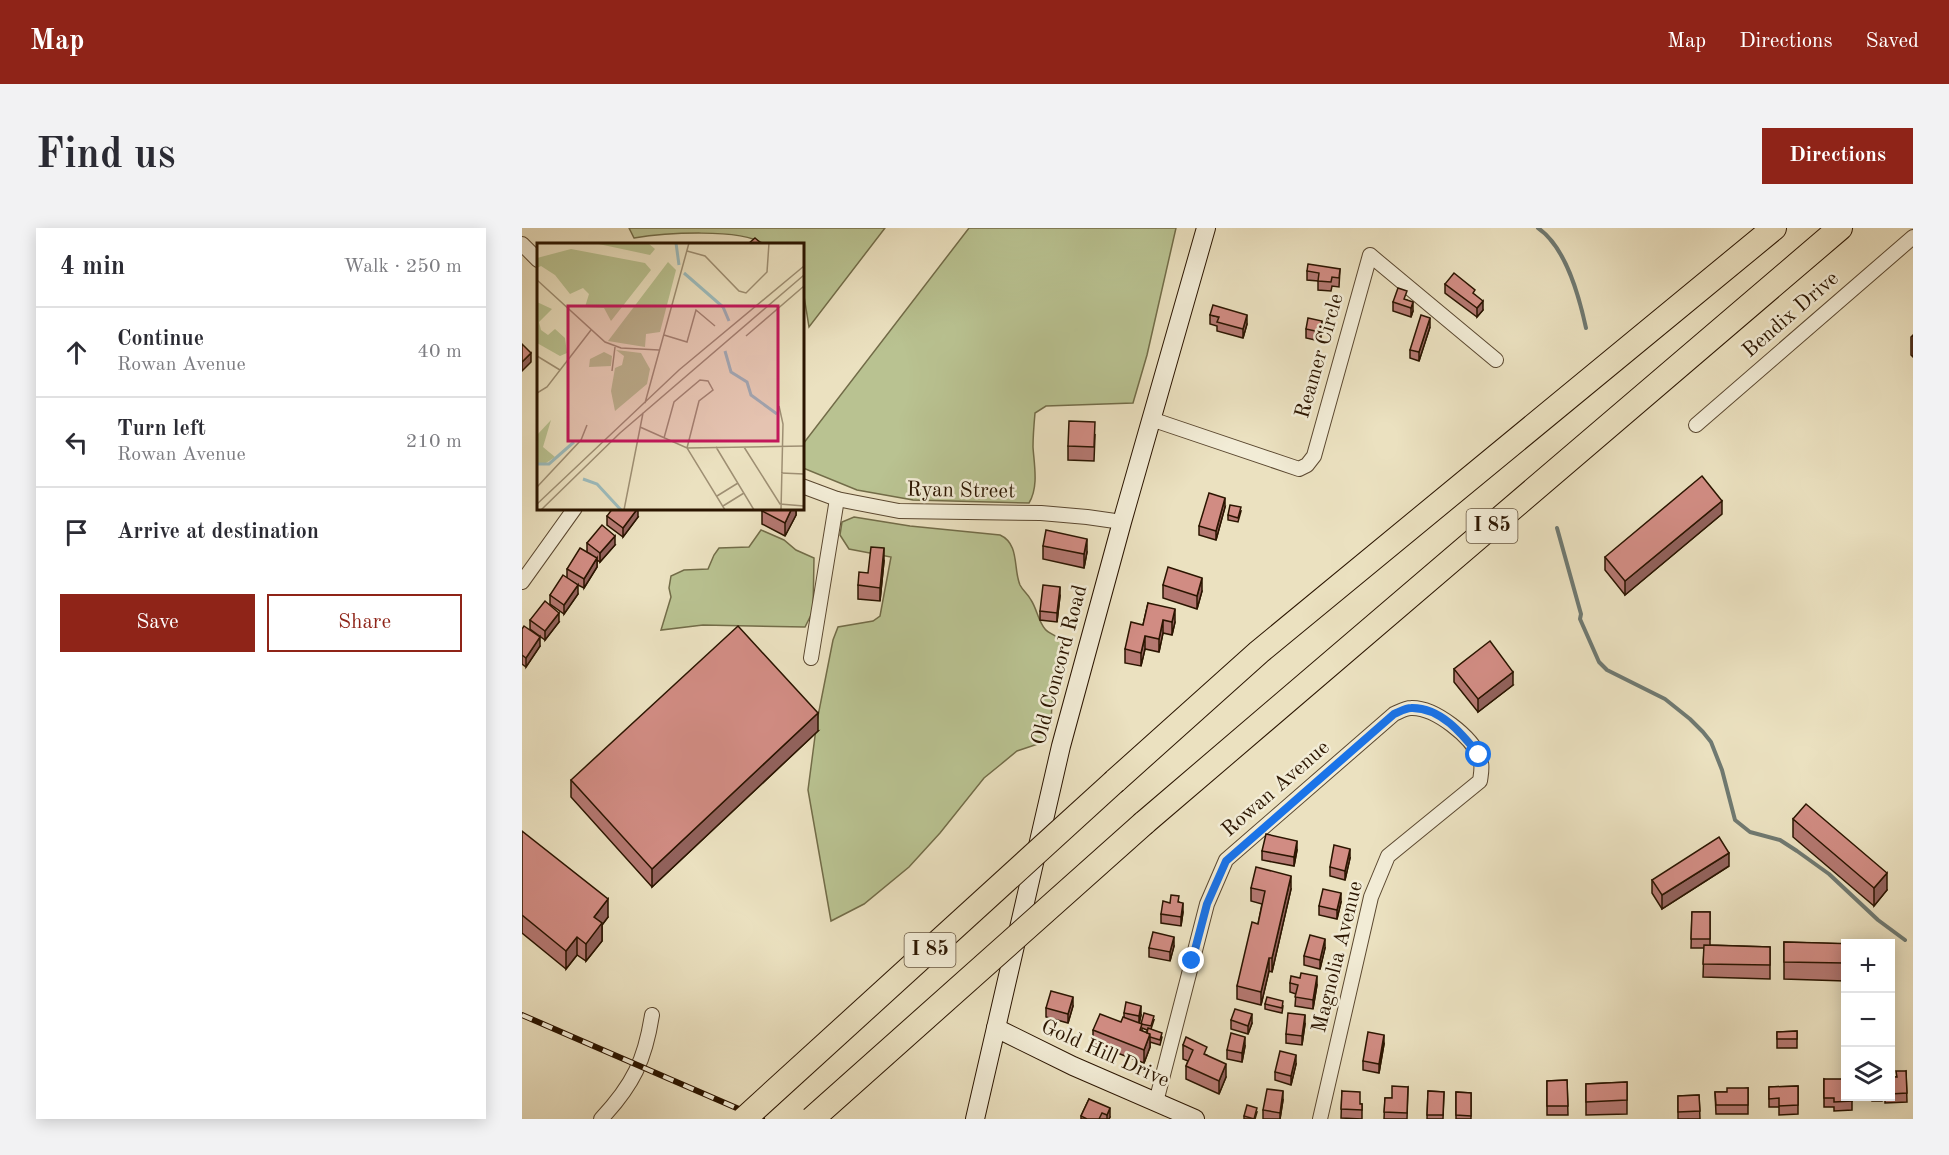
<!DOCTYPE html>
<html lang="en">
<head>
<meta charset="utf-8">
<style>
	body { margin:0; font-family:"Old Standard TT",serif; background:#f2f2f3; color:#2b2b33 }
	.controls { position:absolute; right:18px; bottom:18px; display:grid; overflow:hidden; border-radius:0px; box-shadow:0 3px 15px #0003 }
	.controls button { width:54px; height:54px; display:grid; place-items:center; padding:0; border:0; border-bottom:2px solid #e1e1e2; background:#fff; color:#2b2b33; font:30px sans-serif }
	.stop { position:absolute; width:18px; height:18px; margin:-14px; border:4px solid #1a73e8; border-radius:50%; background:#fff }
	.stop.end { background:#1a73e8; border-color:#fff; box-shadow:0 2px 6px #0008 }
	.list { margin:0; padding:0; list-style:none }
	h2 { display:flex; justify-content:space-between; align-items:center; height:78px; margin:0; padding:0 24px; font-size:26px }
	h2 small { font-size:20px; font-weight:400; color:#7c7c81 }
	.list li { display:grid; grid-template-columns:39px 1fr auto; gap:18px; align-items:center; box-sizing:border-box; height:90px; padding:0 24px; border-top:2px solid #e1e1e2 }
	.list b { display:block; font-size:22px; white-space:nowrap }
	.list p { margin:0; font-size:20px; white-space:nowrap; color:#7c7c81 }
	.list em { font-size:20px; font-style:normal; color:#7c7c81 }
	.actions { display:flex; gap:12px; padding:18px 24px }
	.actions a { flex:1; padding:14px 0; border:2px solid #8f2418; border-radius:0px; text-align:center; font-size:21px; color:#8f2418 }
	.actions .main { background:#8f2418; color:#fff }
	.icon { flex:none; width:33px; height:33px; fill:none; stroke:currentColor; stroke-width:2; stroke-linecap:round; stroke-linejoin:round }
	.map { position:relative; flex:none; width:1391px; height:891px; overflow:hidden; border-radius:0px }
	header { display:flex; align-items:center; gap:36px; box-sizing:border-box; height:84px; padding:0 30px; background:#8f2418; color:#fff }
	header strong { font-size:28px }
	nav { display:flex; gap:33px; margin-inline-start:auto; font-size:21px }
	.intro { display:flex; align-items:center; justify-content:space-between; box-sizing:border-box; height:144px; padding:0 36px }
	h1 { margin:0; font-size:42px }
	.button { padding:15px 27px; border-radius:0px; background:#8f2418; color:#fff; font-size:21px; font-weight:700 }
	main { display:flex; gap:36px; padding:0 36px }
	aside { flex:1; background:#fff; border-radius:0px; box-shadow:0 3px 15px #0003 }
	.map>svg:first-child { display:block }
</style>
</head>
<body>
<header>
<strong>Map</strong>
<nav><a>Map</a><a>Directions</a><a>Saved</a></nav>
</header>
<div class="intro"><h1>Find us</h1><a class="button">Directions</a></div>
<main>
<aside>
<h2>4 min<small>Walk · 250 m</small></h2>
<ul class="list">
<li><svg class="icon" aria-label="ahead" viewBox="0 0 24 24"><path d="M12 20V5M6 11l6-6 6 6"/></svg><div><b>Continue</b><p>Rowan Avenue</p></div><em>40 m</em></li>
<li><svg class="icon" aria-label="left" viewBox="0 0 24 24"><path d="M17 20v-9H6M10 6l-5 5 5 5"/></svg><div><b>Turn left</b><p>Rowan Avenue</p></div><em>210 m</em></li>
<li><svg class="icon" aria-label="arrive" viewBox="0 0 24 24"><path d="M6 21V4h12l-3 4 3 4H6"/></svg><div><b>Arrive at destination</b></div></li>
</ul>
<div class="actions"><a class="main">Save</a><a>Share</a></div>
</aside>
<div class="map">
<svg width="1391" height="891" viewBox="0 0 1391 891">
	<rect width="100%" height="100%" fill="#ebe1c0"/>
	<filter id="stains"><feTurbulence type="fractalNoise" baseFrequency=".00333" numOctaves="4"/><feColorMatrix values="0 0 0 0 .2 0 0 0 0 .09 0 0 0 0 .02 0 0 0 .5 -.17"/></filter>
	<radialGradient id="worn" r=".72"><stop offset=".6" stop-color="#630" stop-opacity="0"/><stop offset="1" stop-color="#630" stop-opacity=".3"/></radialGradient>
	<g fill="#b9c291" stroke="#726c48" stroke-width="1.5">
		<path d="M107 0H363L287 99 281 62 280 16H242C218 0 142 5 112 10Z"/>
		<path d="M447 0H654L625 127 611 175 524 178 513 185C512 196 511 208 511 219 512 236 517 259 507 275L391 272 335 262 281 240V216Z"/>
		<path d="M332 289 388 298 478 307C498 316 491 341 498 357 501 363 506 366 509 372 515 381 516 393 523 401 527 406 536 408 542 414L530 474 529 496 522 514 495 523 478 537 462 550 418 605 387 639 342 676 309 693 286 562 295 493 311 412 316 399 351 393 358 388 369 329 327 321 318 307 320 294Z"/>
		<polygon points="239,302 262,312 274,322 292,330 291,383 283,399 181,397 139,402 149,369 147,360 149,348 162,342 186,341 192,327 197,320 227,319"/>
	</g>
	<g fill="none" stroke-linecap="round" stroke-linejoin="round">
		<g stroke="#6f7971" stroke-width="4">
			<path d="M1016 0C1044 19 1057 68 1064 100"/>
			<polyline points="1035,300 1059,386 1058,391 1077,434 1085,442 1143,471 1168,491 1181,504 1189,514 1200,542 1213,592 1228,604 1258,612 1275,623 1307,646 1356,692 1383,712"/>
		</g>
		<g stroke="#5b4830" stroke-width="16">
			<g id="street">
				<polyline points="0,16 16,32"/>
				<polyline points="629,191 777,241 785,237 792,228 848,27 974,132"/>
				<polyline points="1174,197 1391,9"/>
				<polyline points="280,258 315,271 377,283 519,285 565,289 600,294"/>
				<polyline points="0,354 53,280"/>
				<polyline points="289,430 315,271"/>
				<path d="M634 874 685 676 704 632 872 486C877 484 883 480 889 480 913 479 950 509 958 530 961 538 959 545 958 553L866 628 849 669 798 891"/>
				<path d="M79 891C111 857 123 832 130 787"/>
			</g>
		</g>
		<g stroke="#2b1500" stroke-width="20">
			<g id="secondary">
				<polyline points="474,800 551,838 673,891"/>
				<polyline points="453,891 539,518 600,294 684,0"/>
			</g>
		</g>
		<g stroke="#2b1500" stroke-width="26">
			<g id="highway">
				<polyline points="593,553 737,424 1252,0"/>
				<polyline points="622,595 1318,0"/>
			</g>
		</g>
		<use href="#street" stroke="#f2ecd6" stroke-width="14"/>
		<use href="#secondary" stroke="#f2ecd6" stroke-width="18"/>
		<use href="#highway" stroke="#ebe1c0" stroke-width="24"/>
		<g stroke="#2b1500" stroke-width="6">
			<polyline id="rail" points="0,787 240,891"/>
		</g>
		<use href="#rail" stroke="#f2ecd6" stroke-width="4" stroke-dasharray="11" stroke-linecap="butt"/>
		<g stroke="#2b1500" stroke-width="26" stroke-linecap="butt">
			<g id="highway-bridge">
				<polyline points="222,891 593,553"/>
				<polyline points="290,891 622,595"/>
			</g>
		</g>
		<use href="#highway-bridge" stroke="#ebe1c0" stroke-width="24"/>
	</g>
	<g fill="#b47871" stroke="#2b1500" stroke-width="1.5" fill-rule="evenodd">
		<polygon points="818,41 817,59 810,58 809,63 796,62 796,53 785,52 785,43"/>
		<polygon points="923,56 953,67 961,82 955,89 923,65"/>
		<polygon points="885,72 891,83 889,89 871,83 871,74"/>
		<polygon points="688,87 725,96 721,110 695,103 695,98 688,96"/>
		<polygon points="908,99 897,133 888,130 888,122"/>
		<polygon points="784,101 800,102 798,113 784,110"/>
		<polygon points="1391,107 1391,129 1389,127 1389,109"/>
		<polygon points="16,112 16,124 15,122 15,113"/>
		<polygon points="573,207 572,233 546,232 546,218"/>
		<polygon points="703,279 694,312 677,307 677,298"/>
		<polygon points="274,280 274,287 263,308 240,296 240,283"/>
		<polygon points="719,283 716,294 706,292 706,287"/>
		<polygon points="1200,286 1103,367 1083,342 1083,329"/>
		<polygon points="85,288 116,289 101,309 85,297"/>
		<polygon points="65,315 93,317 78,334 75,332 75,339 62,360 50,354 56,366 42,386 28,376 28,367 45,350 45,341 68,326 65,324"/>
		<polygon points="521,318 565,324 562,340 521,331"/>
		<polygon points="362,333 358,373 336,371 336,357 346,345"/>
		<polygon points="641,357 680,363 675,381 641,370"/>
		<polygon points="538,368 535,394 518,392 518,383"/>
		<polygon points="626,375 653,394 650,407 641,405 637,424 623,421 619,438 603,435 603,421 621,397"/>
		<polygon points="8,392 37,394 23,412 8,401"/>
		<polygon points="0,401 18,418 4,439 0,436"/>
		<polygon points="932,441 991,457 956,484 932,454"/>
		<polygon points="296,503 130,659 49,569 49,552"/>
		<polygon points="1271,591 1365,662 1352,678 1271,609"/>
		<polygon points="0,604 86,689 80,697 80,713 64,733 55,727 44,741 0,705"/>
		<polygon points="775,622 772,638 740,632 740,623"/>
		<polygon points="828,630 823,652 808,648 808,639"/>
		<polygon points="1207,638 1140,681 1130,665 1130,652"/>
		<polygon points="729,660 769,661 750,744 747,743 739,777 715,771 715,758 736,696 740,676 729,673"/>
		<polygon points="657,674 661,684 659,698 639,695 639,686 648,675"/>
		<polygon points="819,674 815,691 797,687 797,678"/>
		<polygon points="1170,684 1188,684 1188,717 1248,719 1248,751 1181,749 1182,720 1169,720"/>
		<polygon points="1262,714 1323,716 1323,753 1262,751"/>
		<polygon points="652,718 648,733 627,729 627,720"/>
		<polygon points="803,720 798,741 782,737 782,728"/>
		<polygon points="768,755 795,757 791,781 773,778 774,766 768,764"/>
		<polygon points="743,776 761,778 760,785 743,781"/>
		<polygon points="551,778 546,795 524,789 524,780"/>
		<path d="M602 785 619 787 617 795 619 796 632 792 629 801 640 809 638 817 628 814V819L622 835 571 816V802L599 794 602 789ZM620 800 625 802V805L620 803Z"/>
		<polygon points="709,792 730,795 726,806 709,801"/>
		<polygon points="783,796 780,817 764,815 764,806"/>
		<polygon points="1275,803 1275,820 1255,820 1255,804"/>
		<polygon points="862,816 857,845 841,842 841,833"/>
		<polygon points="661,817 685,827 704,849 697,866 664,851 664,838 666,833 661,831"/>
		<polygon points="723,818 720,834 705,831 705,822"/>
		<polygon points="774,836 769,857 753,852 753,844"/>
		<polygon points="1384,843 1385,874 1363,875 1363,868 1368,868 1368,849 1374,849"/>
		<polygon points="1302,851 1330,868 1330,882 1312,883 1312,879 1302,879"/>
		<polygon points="1045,852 1046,887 1025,887 1025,853"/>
		<polygon points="1105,854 1105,886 1064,887 1064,856"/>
		<polygon points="1276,858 1276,886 1257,887 1257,879 1247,879 1247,859"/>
		<polygon points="886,859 885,891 862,891 863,870 870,870"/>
		<polygon points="1226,860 1226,886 1194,886 1193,864 1205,864"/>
		<polygon points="820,863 838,876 840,876 840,891 819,890"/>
		<polygon points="906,863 922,864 921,891 905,891"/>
		<polygon points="934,864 949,865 949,891 934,891"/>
		<polygon points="1177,867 1178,891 1156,891 1156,868"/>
		<polygon points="1360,868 1360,873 1350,873 1350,869"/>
		<polygon points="567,871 588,889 587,891 559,891 559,888"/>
		<polygon points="761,872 758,891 741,891 741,882"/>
		<polygon points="735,884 733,891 722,891 722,888"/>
	</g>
	<g fill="#92625c" stroke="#2b1500" stroke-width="1.5">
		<polygon points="961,73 961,82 955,89 955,80"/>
		<polygon points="891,74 891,83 889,89 889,80"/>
		<polygon points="725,87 725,96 721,110 721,101"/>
		<polygon points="908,90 908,99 897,133 897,124"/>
		<polygon points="800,93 800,102 798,113 798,104"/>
		<polygon points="9,125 9,134 0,143 0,134"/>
		<polygon points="703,270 703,279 694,312 694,303"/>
		<polygon points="1200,273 1200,286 1103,367 1103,353"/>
		<polygon points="116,280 116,289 101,309 101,300"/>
		<polygon points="270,280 274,280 274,287 263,308 263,295"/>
		<polygon points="93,308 93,317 78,334 78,325"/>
		<polygon points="565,311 565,324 562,340 562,326"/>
		<polygon points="362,320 362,333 358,373 358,360"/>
		<polygon points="75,330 75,339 62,360 62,351"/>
		<polygon points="680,350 680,363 675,381 675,368"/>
		<polygon points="56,357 56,366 42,386 42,377"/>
		<polygon points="538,359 538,368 535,394 535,385"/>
		<polygon points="653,381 653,394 650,407 650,394"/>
		<polygon points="37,385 37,394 23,412 23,403"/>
		<polygon points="641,392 641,405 637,424 637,411"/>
		<polygon points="623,408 623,421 619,438 619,425"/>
		<polygon points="18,409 18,418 4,439 4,430"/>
		<polygon points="991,444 991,457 956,484 956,471"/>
		<polygon points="296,485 296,503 130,659 130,641"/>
		<polygon points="775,613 775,622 772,638 772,629"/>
		<polygon points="828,621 828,630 823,652 823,643"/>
		<polygon points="1207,625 1207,638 1140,681 1140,667"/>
		<polygon points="1365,645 1365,662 1352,678 1352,660"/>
		<polygon points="769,648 769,661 750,744 750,730"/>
		<polygon points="819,665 819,674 815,691 815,682"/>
		<polygon points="86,671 86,689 80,697 80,713 64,733 64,716 72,689"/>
		<polygon points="661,675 661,684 659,698 659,689"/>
		<polygon points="55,709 55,727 44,741 44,723"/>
		<polygon points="652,709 652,718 648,733 648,724"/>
		<polygon points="803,711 803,720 798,741 798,732"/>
		<polygon points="747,730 747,743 739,777 739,764"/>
		<polygon points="795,748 795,757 791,781 791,772"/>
		<polygon points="551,769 551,778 546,795 546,786"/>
		<polygon points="619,778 619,787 617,797 617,788"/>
		<polygon points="730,786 730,795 726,806 726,798"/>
		<polygon points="783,787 783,796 780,817 780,808"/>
		<polygon points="628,806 628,819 622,835 622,822"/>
		<polygon points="862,807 862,816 857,845 857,836"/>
		<polygon points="723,809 723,818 720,834 720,825"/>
		<polygon points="774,827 774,836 769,857 769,848"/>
		<polygon points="704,836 704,849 697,866 697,853"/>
		<polygon points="761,863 761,872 758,891 758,885"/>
		<polygon points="588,880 588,889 587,891 585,891 585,887"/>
	</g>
	<g fill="#d18c83" stroke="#2b1500" stroke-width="1.5">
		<polygon points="233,10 240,16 226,16"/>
		<polygon points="786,36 818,41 817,50 810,49 809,54 796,53 797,45 785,43"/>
		<polygon points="932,45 953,62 951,65 961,73 955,80 923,56"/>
		<polygon points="876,60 885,63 882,71 891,74 889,80 871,74"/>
		<polygon points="691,77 725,87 721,101 695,94 697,89 688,87"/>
		<polygon points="899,87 908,90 897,124 888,122"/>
		<polygon points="786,90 800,93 798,104 784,101"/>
		<polygon points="0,116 9,125 0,134"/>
		<polygon points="547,193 573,194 572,219 546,218"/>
		<polygon points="1180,248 1200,273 1103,353 1083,329"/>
		<polygon points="687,265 703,270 694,303 677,298"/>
		<polygon points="708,277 719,279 716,290 706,287"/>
		<polygon points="91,280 116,280 101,300 85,288"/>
		<polygon points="241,280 270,280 263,295 240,283"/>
		<polygon points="80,297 93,308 78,325 65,315"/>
		<polygon points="524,302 565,311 562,326 521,318"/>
		<polygon points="349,319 362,320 358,360 336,357 337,344 346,345"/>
		<polygon points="58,320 75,330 62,351 45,341"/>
		<polygon points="646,339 680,350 675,368 641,357"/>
		<polygon points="41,347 56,357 42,377 28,367"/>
		<polygon points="521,357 538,359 535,385 518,383"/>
		<polygon points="23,373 37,385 23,403 8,392"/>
		<polygon points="626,375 653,381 650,394 641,392 637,411 623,408 619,425 603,421 609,394 621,397"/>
		<polygon points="2,398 18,409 4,430 0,427 0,401"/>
		<polygon points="216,398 296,485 130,641 49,552"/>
		<polygon points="968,413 991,444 956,471 932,441"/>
		<polygon points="1284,576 1365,645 1352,660 1271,591"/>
		<polygon points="0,603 86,671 72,689 80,695 64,716 55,709 44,723 0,687"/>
		<polygon points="744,606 775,613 772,629 740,623"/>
		<polygon points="1197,609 1207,625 1140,667 1130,652"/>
		<polygon points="812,617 828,621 823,643 808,639"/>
		<polygon points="734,639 769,648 750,730 747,730 739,764 715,758 730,694 736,696 743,663 729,660"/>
		<polygon points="801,661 819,665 815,682 797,678"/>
		<polygon points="649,667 657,668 656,674 661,675 659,689 639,686 641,673 648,675"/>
		<polygon points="1170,684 1188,684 1188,711 1169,711"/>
		<polygon points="631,704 652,709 648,724 627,720"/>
		<polygon points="788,707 803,711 798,732 782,728"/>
		<polygon points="1262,714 1338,716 1323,716 1323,735 1262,734"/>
		<polygon points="1182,717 1248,719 1248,737 1181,736"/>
		<polygon points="779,745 795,748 791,772 773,769 776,757 768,755 769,748 778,750"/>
		<polygon points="529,763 551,769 546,786 524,780"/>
		<polygon points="745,769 761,773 760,780 743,776"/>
		<polygon points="604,774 619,778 617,788 602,785"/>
		<polygon points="713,781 730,786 726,798 709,792"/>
		<polygon points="622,785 632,788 629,798 619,796"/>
		<polygon points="766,785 783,787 780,808 764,806"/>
		<polygon points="578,786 599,794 601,789 620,796 618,802 628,806 622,822 571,802"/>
		<polygon points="626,800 640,805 638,812 628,809 628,806 625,805"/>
		<polygon points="1275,803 1275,811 1255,811 1255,804"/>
		<polygon points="846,804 862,807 857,836 841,833"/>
		<polygon points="709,805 723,809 720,825 705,822"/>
		<polygon points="664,809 685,819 682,826 704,836 697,853 664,838 671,822 661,817"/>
		<polygon points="758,823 774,827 769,848 753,844"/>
		<polygon points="1374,843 1384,843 1385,865 1368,866 1368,849 1375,849"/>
		<polygon points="1302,851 1323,851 1323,868 1330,868 1330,873 1312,874 1312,870 1302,870"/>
		<polygon points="1045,852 1046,878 1025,878 1025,853"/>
		<polygon points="1105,854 1105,872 1064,874 1064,856"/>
		<polygon points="870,858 886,859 885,885 862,884 863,870 870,870"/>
		<polygon points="1276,858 1276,877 1257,878 1257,870 1247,871 1247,859"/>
		<polygon points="1205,860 1226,860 1226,877 1194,877 1193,864 1205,864"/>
		<polygon points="745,861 761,863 758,885 741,882"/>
		<polygon points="820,863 838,864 838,876 840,876 840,882 819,881"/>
		<polygon points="906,863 922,864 921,887 905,887"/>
		<polygon points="934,864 949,865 949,888 934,887"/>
		<polygon points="1177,867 1178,883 1156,884 1156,868"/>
		<polygon points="567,871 588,880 585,887 580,885 577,891 565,891 559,888"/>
		<polygon points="725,877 735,880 732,891 722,888"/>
	</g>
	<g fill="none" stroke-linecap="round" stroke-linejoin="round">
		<path stroke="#1a73e8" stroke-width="8" d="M670 733 685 676 704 633 872 486C877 484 884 480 889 480 919 479 941 507 957 527"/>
	</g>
	<g text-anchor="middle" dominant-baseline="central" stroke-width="5" stroke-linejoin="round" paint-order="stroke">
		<g fill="#f2ecd6" stroke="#675640" stroke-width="1.5">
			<rect x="944.5" y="281" width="51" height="34" rx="4.5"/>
			<rect x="382.5" y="705" width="51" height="34" rx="4.5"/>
		</g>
		<g font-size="20" font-weight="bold" fill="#2b1500">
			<text x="970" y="298">I 85</text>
			<text x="408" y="722">I 85</text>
		</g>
		<g font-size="21" fill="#2b1500" stroke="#f2ecd6">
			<text transform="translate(1269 87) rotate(-41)">Bendix Drive</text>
			<text transform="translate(798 128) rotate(-74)">Reamer Circle</text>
			<text transform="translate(439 263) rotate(1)">Ryan Street</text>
			<text transform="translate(538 437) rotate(-75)">Old Concord Road</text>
			<text transform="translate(754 561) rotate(-41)">Rowan Avenue</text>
			<text transform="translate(816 729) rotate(-76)">Magnolia Avenue</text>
			<text transform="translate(583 826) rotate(24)">Gold Hill Drive</text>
		</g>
	</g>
	<g transform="translate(15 15)">
		<rect width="267" height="267" fill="#ebe1c0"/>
		<path d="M57 0H111L118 6 113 12ZM34 6 108 20 114 27 74 78 67 65 48 64 52 51 46 45 33 51 18 32 4 23 0 25V15ZM131 19 139 27 123 89 109 91 108 104 71 98ZM0 59 15 66 2 79 4 87 11 92 18 86 28 95 30 110 23 113 0 100ZM79 107 104 110 113 126 110 141 78 168 74 148 78 125 85 122 87 113ZM67 109 75 113 74 123 52 124 53 116ZM14 177 6 204 18 214 9 220H0V192Z" fill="#b9c291"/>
		<path fill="none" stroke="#9cbbbc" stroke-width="3" d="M139 0 142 22M147 30 186 64 192 78M188 108 194 129 210 139 214 152 240 171M0 221H12L37 199M46 236 60 241 84 267"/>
		<path fill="none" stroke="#9e8f73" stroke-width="1.5" d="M150 8 168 13 202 48 209 50 230 29 232 0M0 37 68 99 84 105 122 107M127 92 150 99 159 67 178 83M209 93 267 43M0 113 23 127M75 128 78 104M0 150 10 144 54 87M108 160 152 0M242 163 246 181 244 267M103 184 150 205 267 203M127 195 137 159 163 137 171 138 176 147 162 158 150 205 188 267M179 204 217 267M207 204 243 261 267 263M244 230 267 231M0 244 44 197 50 182M180 253 201 240M0 261 142 127 267 23M186 263 207 250M4 267 83 190 267 32M87 267 106 170"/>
		<path fill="#c2185b" fill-opacity="0.15" stroke="#c2185b" stroke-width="3" d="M31 63H241V198H31Z"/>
		<rect width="267" height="267" fill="none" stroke="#2b1500" stroke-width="3"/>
	</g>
	<rect width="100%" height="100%" filter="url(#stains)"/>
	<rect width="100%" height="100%" fill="url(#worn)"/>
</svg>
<div class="controls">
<button>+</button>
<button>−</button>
<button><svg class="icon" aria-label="layers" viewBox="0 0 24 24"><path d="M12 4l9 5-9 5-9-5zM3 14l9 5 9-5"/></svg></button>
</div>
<div class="stop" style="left:957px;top:527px"></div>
<div class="stop end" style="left:670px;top:733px"></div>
</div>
</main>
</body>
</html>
